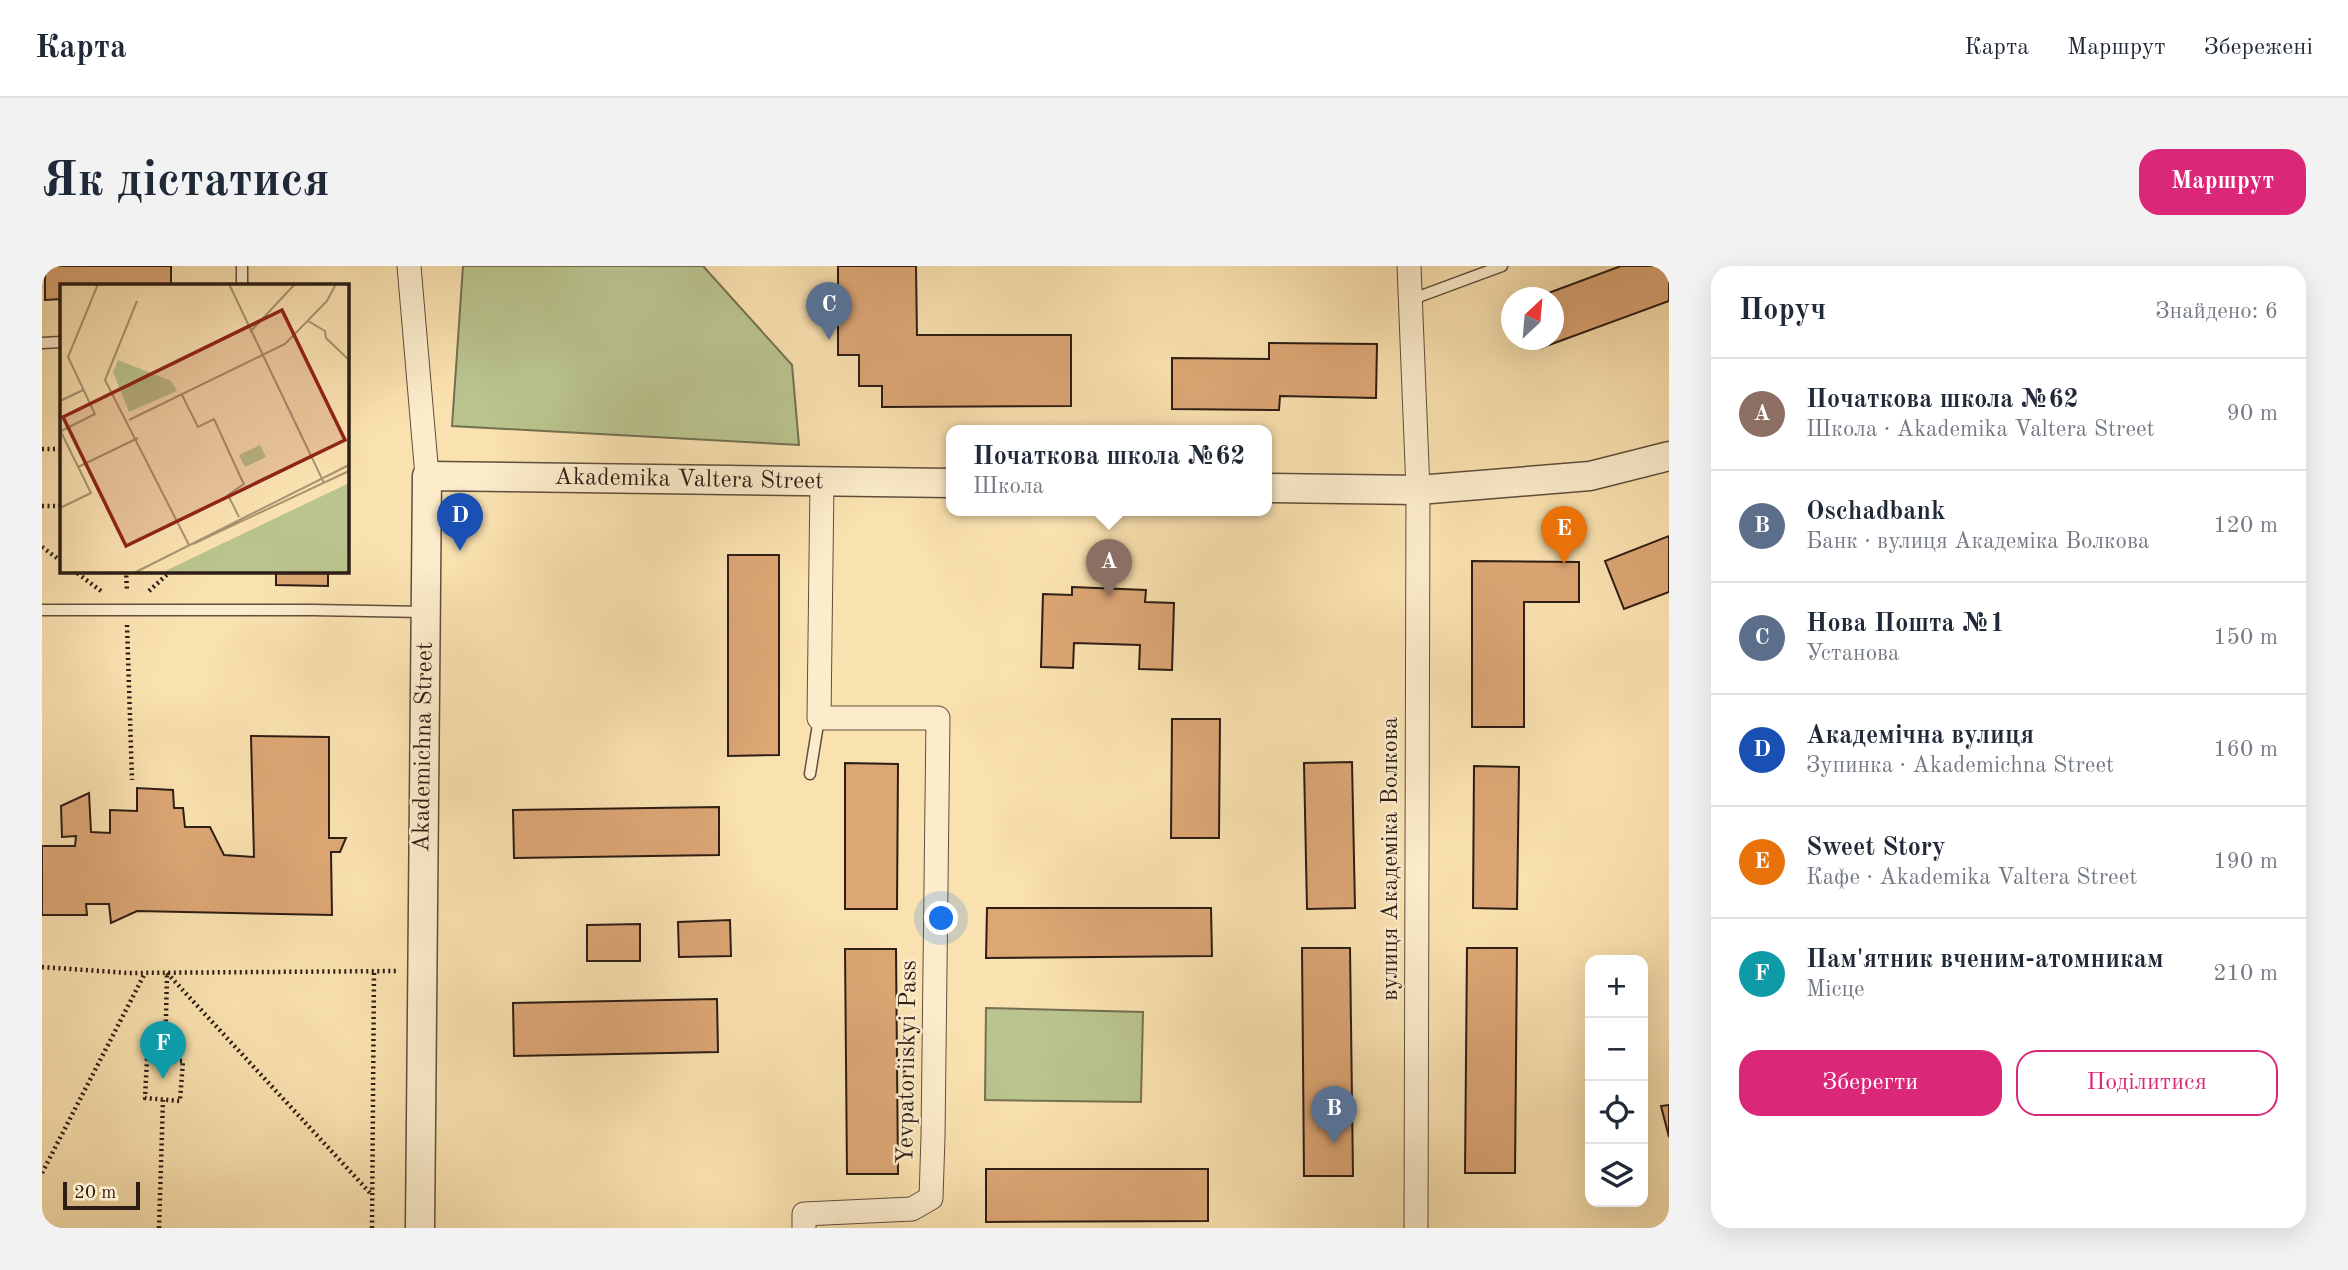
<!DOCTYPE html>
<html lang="uk">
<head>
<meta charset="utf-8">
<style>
	body { margin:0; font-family:"Old Standard TT",serif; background:#f2f2f3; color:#1f2937 }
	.controls { position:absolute; right:21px; bottom:21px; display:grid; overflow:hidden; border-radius:14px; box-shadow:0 7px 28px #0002 }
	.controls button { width:63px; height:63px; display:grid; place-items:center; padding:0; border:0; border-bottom:2px solid #e0e1e3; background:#fff; color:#1f2937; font:35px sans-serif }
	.compass { position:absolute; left:1459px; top:21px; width:63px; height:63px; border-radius:50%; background:#fff; box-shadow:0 7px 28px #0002; rotate:26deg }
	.scale { position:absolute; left:21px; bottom:18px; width:77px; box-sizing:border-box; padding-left:7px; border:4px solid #2d1d14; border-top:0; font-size:19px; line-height:24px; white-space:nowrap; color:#2d1d14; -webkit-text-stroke:5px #fceccc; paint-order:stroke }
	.you { position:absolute; left:900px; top:653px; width:24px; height:24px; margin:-18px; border:5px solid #fff; border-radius:50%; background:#1a73e8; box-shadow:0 0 0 10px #1a73e833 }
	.badge { display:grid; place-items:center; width:46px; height:46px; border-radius:50%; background:#db2777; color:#fff; font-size:23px; font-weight:700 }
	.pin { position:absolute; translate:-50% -58px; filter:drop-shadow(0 2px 4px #0008) }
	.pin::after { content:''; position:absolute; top:37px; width:24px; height:21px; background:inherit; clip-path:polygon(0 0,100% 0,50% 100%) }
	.popup { position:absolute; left:904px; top:159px; width:326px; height:91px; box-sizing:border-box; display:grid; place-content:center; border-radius:14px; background:#fff; filter:drop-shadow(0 2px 5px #0005); font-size:23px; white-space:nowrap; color:#747a83 }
	.popup b { font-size:26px; color:#1f2937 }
	.popup::after { content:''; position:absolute; left:50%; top:100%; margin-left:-14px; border:14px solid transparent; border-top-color:#fff }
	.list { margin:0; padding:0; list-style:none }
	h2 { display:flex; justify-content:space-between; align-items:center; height:91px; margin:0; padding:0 28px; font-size:30px }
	h2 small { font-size:23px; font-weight:400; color:#747a83 }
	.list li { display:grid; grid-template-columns:46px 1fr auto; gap:21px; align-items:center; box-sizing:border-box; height:112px; padding:0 28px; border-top:2px solid #e0e1e3 }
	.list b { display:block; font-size:26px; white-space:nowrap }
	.list p { margin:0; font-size:23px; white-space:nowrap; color:#747a83 }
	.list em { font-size:23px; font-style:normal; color:#747a83 }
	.actions { display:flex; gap:14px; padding:21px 28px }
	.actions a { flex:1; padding:16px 0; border:2px solid #db2777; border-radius:21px; text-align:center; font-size:24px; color:#db2777 }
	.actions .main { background:#db2777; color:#fff }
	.icon { flex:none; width:38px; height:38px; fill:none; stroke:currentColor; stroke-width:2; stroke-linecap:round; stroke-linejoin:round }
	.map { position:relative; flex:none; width:1627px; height:962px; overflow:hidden; border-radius:21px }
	header { display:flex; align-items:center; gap:42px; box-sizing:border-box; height:98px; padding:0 35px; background:#fff; border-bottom:2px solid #e0e1e3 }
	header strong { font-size:33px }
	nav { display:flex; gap:38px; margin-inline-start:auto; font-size:24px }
	.intro { display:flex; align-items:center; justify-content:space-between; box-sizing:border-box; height:168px; padding:0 42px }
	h1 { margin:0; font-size:49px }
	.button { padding:18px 32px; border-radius:21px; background:#db2777; color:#fff; font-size:24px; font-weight:700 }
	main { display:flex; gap:42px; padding:0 42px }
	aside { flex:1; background:#fff; border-radius:21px; box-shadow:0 7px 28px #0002 }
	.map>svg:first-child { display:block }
</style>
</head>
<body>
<header>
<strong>Карта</strong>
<nav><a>Карта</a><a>Маршрут</a><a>Збережені</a></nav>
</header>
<div class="intro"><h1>Як дістатися</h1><a class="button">Маршрут</a></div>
<main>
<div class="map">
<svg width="1627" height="962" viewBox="0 0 1627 962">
	<rect width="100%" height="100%" fill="#fae2b0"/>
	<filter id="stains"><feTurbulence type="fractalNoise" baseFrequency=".00286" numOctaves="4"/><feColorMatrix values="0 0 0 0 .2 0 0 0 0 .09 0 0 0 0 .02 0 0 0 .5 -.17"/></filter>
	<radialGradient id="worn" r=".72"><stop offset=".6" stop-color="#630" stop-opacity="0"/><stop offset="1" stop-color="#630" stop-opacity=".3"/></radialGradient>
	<g fill="#bac48e" stroke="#747051" stroke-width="2">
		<polygon points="421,0 661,0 750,99 757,179 410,160"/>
		<polygon points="944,742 1101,746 1099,836 943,834"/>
	</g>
	<g fill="#dda675" stroke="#2d1d14" stroke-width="2">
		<polygon points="3,0 129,0 129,19 19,19 19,33 3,34"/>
		<polygon points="796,0 874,0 875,69 1029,69 1029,140 840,141 840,120 817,120 817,89 796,89"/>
		<polygon points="1579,0 1627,0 1627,35 1499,82 1496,74 1512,74 1512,32 1493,32"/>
		<polygon points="1227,77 1335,78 1334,132 1238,130 1237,144 1130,143 1130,92 1227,93"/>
		<polygon points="1627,270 1627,326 1582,343 1563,295"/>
		<polygon points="686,289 737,289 737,489 686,490"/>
		<polygon points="1430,295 1537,296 1537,336 1482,336 1482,461 1430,461"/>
		<polygon points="234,304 286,304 286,320 234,319"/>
		<polygon points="1030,321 1104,324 1103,336 1132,337 1130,404 1097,403 1098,379 1032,377 1031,402 999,401 1001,328 1030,329"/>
		<polygon points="1130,453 1178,453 1177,572 1129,572"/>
		<polygon points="209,470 287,471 287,572 304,572 298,586 289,586 290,649 95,645 69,657 67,638 44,638 45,649 0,649 0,580 33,580 34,570 20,571 19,540 47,527 49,566 68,567 68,544 95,545 95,522 131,524 132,542 141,542 143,561 168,561 182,589 212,591"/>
		<polygon points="1310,496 1313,642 1265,643 1262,497"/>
		<polygon points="803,497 856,498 855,643 803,643"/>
		<polygon points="1432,500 1477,501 1475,643 1431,642"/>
		<polygon points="677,541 677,589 472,592 471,544"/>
		<polygon points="945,642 1169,642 1170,690 944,692"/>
		<polygon points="688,654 689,690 637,691 636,656"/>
		<polygon points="598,658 598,695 545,695 545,659"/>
		<polygon points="1260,682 1308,682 1311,910 1262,910"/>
		<polygon points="1425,682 1475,682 1473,907 1423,907"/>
		<polygon points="803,683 854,683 856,908 805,908"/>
		<polygon points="675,733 676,786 472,790 471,737"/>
		<polygon points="1627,839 1627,871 1619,840"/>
		<polygon points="944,903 1166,903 1166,955 944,956"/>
	</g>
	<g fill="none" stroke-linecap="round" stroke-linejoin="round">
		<g stroke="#604e3b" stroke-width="13">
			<g id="service">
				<polyline points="200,19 200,0"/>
				<polyline points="1368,34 1460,0"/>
				<polyline points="0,77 19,76"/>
				<polyline points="0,344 271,344 382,346"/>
				<polyline points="768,508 777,452"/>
			</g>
		</g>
		<g stroke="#604e3b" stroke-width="25">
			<g id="minor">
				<polyline points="367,0 385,210"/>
				<polyline points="1367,0 1376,224 1374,962"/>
				<polyline points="762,962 762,948 870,943 889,932 891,871 896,452 777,452 780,215"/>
			</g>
		</g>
		<g stroke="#604e3b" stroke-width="31">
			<g id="tertiary">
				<polyline points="1224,222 1376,224 1548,210 1627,190"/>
				<polyline points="378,962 385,210 909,217"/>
			</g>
		</g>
		<g stroke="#2d1d14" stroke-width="4.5" stroke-dasharray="2 3.5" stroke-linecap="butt">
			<polyline points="0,183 19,183"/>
			<polyline points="0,240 19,240"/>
			<polyline points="0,281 19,295"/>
			<polyline points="31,304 59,325"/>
			<polyline points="84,304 85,326"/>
			<polyline points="107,325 130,304"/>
			<polyline points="85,359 90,514"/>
			<polyline points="0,701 86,707 357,705"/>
			<polyline points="125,707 330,929"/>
			<polygon points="105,793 141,795 138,835 103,832"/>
			<polyline points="123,794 125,707"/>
			<polyline points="0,907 103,707"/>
			<polyline points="117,962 121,834"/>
			<polyline points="330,962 332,705"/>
		</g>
		<use href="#service" stroke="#fceccc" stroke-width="10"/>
		<use href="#minor" stroke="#fceccc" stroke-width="23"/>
		<use href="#tertiary" stroke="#fceccc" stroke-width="28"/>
	</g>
	<g text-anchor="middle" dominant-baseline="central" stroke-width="5" stroke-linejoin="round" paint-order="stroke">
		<g font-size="24" fill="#2d1d14" stroke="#fceccc">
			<text transform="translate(647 214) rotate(1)">Akademika Valtera Street</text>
			<text transform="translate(382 481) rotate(-89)">Akademichna Street</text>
			<text transform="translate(1349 593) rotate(-90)">вулиця Академіка Волкова</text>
			<text transform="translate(866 796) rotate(-89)">Yevpatoriiskyi Pass</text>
		</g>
	</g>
	<g transform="translate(18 18)">
		<rect width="289" height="289" fill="#fae2b0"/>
		<path d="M58 76 111 97 117 107 69 128 53 88ZM200 161 206 173 185 183 179 171ZM289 199V289H101Z" fill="#bac48e"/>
		<path fill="none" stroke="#a89372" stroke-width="2" d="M169 0 264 199M77 17 45 96 129 261M248 37 265 47 266 54 289 76M190 48 235 0M122 111 138 143 154 135 180 192 184 200 168 211 179 233M0 117 23 106M69 136 225 60 267 17 276 0M1 147 35 130 8 73 38 0M18 183 78 154M0 224 31 209 0 146M133 260 289 187M74 289 289 181"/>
		<path fill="#8f2418" fill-opacity="0.15" stroke="#8f2418" stroke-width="3.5" d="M222 26 285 156 66 262 3 133Z"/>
		<rect width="289" height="289" fill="none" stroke="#2d1d14" stroke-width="3.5"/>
	</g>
	<rect width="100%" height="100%" filter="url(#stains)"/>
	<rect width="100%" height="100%" fill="url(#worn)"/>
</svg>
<div class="controls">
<button>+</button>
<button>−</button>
<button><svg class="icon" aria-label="locate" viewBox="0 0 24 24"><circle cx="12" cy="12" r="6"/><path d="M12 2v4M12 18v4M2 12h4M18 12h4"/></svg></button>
<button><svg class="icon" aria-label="layers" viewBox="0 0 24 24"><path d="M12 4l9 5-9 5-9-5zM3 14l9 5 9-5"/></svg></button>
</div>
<svg class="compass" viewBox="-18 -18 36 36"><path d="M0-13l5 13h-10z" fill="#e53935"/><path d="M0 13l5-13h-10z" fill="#747a83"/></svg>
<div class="scale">20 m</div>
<div class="you"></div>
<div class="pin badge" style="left:1067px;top:331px;background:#8d6e63">A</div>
<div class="popup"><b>Початкова школа №62</b>Школа</div>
<div class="pin badge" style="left:1292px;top:878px;background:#5c6f8a">B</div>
<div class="pin badge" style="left:787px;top:74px;background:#5c6f8a">C</div>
<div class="pin badge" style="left:418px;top:285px;background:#1a4fb4">D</div>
<div class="pin badge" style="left:1522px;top:298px;background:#e8710a">E</div>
<div class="pin badge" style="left:121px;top:813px;background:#0f9aa8">F</div>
</div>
<aside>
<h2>Поруч<small>Знайдено: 6</small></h2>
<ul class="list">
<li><span class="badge" style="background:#8d6e63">A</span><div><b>Початкова школа №62</b><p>Школа · Akademika Valtera Street</p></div><em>90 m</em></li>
<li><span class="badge" style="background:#5c6f8a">B</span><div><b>Oschadbank</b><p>Банк · вулиця Академіка Волкова</p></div><em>120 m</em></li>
<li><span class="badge" style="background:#5c6f8a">C</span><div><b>Нова Пошта №1</b><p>Установа</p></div><em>150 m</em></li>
<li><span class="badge" style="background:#1a4fb4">D</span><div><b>Академічна вулиця</b><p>Зупинка · Akademichna Street</p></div><em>160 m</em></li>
<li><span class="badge" style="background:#e8710a">E</span><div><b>Sweet Story</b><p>Кафе · Akademika Valtera Street</p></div><em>190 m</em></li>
<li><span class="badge" style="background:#0f9aa8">F</span><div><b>Пам'ятник вченим-атомникам</b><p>Місце</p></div><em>210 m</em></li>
</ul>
<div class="actions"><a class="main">Зберегти</a><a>Поділитися</a></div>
</aside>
</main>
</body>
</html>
